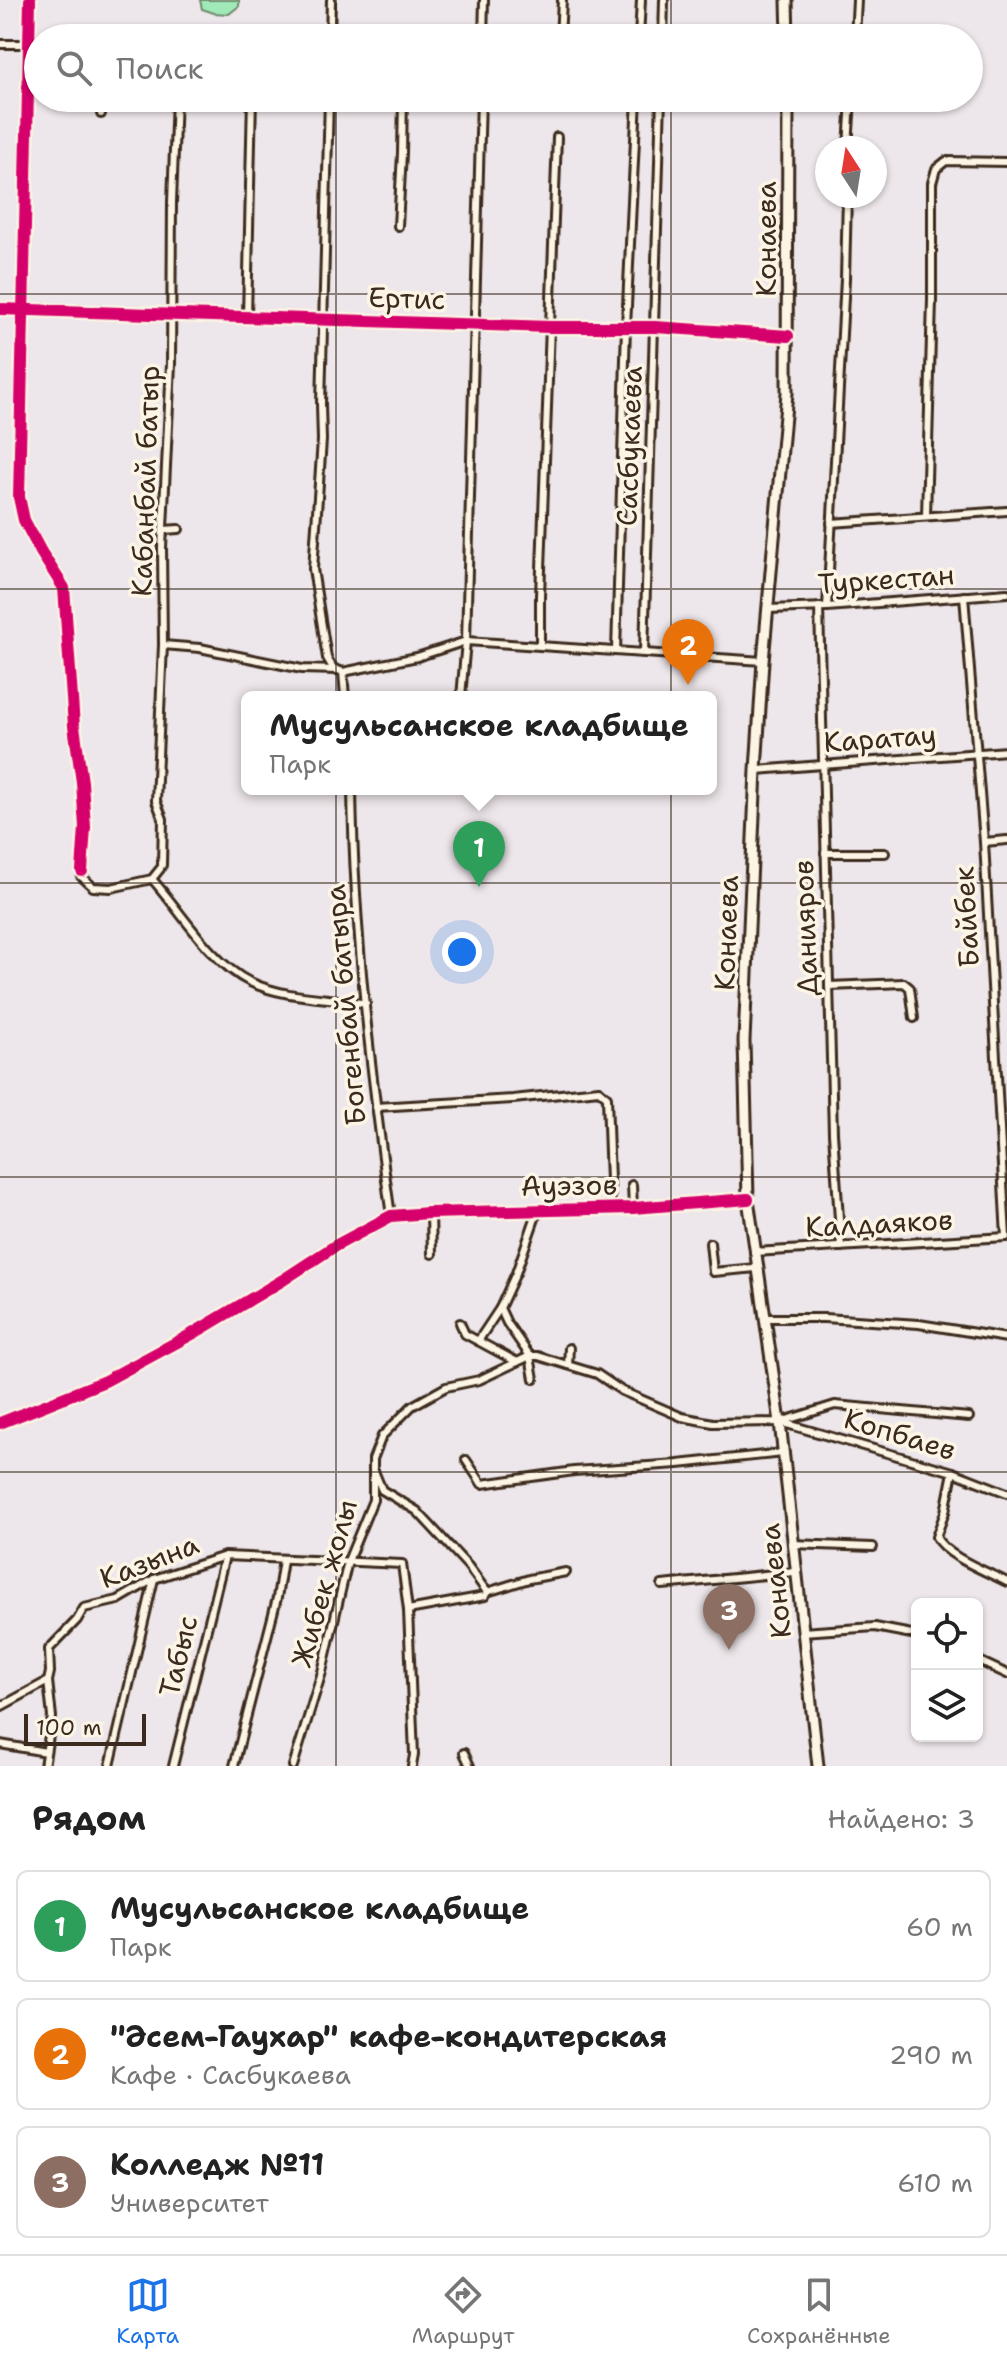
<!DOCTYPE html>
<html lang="ru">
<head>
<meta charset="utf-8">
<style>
	body { margin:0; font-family:"Shantell Sans",sans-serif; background:#f6f6f6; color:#222 }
	.controls { position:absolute; right:24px; bottom:24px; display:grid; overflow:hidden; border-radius:12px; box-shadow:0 2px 6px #0004 }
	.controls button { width:72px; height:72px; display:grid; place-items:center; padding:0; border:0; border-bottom:2px solid #e0e0e0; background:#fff; color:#222; font:40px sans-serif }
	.compass { position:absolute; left:815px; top:136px; width:72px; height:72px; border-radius:50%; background:#fff; box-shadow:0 2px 6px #0004; rotate:348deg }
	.scale { position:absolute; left:24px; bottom:20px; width:122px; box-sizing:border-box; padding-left:8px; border:4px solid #3b2a1e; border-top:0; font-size:22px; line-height:28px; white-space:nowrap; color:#3b2a1e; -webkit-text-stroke:6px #fcf5e5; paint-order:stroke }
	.you { position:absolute; left:462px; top:952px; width:28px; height:28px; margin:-20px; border:6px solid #fff; border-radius:50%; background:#1a73e8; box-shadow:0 0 0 12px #1a73e833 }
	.badge { display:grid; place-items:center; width:52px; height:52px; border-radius:50%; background:#1a73e8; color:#fff; font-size:26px; font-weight:700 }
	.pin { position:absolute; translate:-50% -66px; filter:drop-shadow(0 2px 4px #0008) }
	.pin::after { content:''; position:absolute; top:42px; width:28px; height:24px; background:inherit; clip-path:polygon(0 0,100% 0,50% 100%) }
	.popup { position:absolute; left:241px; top:691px; width:476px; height:104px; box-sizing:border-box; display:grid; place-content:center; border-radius:12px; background:#fff; filter:drop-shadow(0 2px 6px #0005); font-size:26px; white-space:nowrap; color:#767676 }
	.popup b { font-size:30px; color:#222 }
	.popup::after { content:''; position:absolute; left:50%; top:100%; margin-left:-16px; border:16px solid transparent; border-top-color:#fff }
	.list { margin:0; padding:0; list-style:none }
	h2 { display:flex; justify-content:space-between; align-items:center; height:104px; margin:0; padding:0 32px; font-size:34px }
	h2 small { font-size:26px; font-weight:400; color:#767676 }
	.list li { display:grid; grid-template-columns:52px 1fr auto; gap:24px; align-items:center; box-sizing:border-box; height:112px; margin:0 16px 16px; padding:0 16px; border:2px solid #e0e0e0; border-radius:12px }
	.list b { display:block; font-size:30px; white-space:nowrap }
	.list p { margin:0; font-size:26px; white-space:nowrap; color:#767676 }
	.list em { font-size:26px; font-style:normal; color:#767676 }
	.icon { flex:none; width:44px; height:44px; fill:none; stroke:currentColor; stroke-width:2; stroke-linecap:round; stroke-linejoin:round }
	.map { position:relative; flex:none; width:1007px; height:1766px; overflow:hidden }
	.search { position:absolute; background:#fff; box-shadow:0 2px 6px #0004; left:24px; right:24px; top:24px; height:88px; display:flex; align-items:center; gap:20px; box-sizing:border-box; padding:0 28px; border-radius:44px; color:#767676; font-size:30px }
	.sheet { height:488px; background:#fff }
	nav { display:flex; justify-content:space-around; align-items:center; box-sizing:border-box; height:112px; border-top:2px solid #e0e0e0; background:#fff; font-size:22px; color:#767676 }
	nav a { display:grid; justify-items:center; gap:4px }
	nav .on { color:#1a73e8 }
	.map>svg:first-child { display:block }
</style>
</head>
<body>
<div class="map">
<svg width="1007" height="1766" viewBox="0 0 1007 1766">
	<rect width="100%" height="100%" fill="#ede6ea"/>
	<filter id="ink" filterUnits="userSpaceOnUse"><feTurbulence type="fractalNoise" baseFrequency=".0125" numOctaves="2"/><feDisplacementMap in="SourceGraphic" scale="16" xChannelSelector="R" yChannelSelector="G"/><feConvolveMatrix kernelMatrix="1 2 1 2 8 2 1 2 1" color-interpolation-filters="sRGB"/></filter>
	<g filter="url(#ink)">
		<polygon fill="#a0e9b8" stroke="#6e8a6b" stroke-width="2" points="200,0 239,0 239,6 229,14 214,13 202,9"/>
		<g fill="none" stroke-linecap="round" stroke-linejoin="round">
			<g stroke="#3b2a1e" stroke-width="12">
				<g id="minor">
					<polyline points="30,0 19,497 24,520 41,552 64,588 74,726 82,782 85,827 82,871"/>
					<polyline points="330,38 331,0"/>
					<polyline points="483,38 484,0"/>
					<polyline points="560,38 562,0"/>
					<polyline points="639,38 641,0"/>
					<polyline points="663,38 664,0"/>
					<polyline points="855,38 857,0"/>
					<polyline points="0,44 38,44"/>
					<polyline points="329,98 321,404 322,440 313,569 327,658 333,668 343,672"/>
					<polyline points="101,114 101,98"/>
					<polyline points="848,148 851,98"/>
					<polyline points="398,226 402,153 403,98"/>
					<polyline points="0,309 550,327 655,327 788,336"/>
					<polyline points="247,317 252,98"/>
					<polyline points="926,516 932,300 932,183 936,169 946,161 1007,162"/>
					<polyline points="831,523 1007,511"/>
					<polyline points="163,530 179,529"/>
					<polyline points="964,596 984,842 1006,1237"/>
					<polyline points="819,607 833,1133 841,1247"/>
					<polyline points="827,607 845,279 847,196"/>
					<polyline points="768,609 827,607 1007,593"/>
					<polyline points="163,645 200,648 302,669 337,670"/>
					<polyline points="540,645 540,596 557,137"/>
					<polyline points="616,651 626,327 637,98"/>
					<polyline points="644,652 661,98"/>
					<polyline points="343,672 417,657 466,641 763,661"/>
					<polyline points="343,672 345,697"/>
					<polyline points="461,697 466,641 481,98"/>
					<polyline points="756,770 1007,751"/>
					<path d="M352 789C354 932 371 1075 391 1216"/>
					<polyline points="984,842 1007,840"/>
					<polyline points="825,853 885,853"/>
					<polyline points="162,865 163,819 156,801 163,645 162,548 171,364 172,202 176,98"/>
					<polyline points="81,876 93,887 111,888 152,879 160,869"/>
					<path d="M152 879C181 911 210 962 250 982 286 999 328 997 366 1004"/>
					<polyline points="829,986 904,983 910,988 914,1018"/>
					<polyline points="376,1107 513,1099 599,1090 607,1097 611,1209"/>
					<polyline points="632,1185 633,1208"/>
					<polyline points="538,1210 516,1273 500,1308 507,1323 530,1356 538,1356 597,1374 622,1391 682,1417 713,1423 780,1422 835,1405 969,1417"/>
					<polyline points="431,1213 432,1254"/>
					<polyline points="710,1243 713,1272 756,1268"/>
					<polyline points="754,1252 1006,1237"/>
					<polyline points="500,1308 478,1341 517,1362"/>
					<polyline points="764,1318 824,1318 919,1324 1007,1338"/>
					<polyline points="460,1323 465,1334 478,1341"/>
					<polyline points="568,1365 569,1348"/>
					<polyline points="780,1422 953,1472 1007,1493"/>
					<polyline points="0,1423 105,1381 194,1333 283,1280 335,1246 391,1216 429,1213 633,1208 748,1199"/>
					<polyline points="466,1460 482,1484 574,1471 678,1464 783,1453"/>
					<polyline points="374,1471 382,1490 417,1511 468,1566 487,1592"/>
					<path d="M953 1472 945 1512 936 1537C945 1556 988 1572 1007 1582"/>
					<polyline points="792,1544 873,1547"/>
					<polyline points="662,1585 795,1572"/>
					<polyline points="408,1610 485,1596 487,1592 529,1579 566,1572"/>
					<polyline points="802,1632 875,1627 917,1635"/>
					<polyline points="977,1660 1007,1674"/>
					<polyline points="0,1707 48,1681"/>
					<polyline points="0,1744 46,1752"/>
					<polyline points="464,1753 470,1766"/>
					<polyline points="44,1766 52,1717 48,1681 50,1672 49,1649 77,1620 84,1608 118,1600 154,1579 225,1556 402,1564 408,1610 414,1755 412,1766"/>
					<polyline points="110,1766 154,1579"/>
					<polyline points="173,1766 225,1556"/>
					<polyline points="234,1766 277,1598 283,1560"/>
					<polyline points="293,1766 322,1672 348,1561 373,1500 373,1459 382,1436 412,1406 446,1387 479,1380 530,1356 534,1379"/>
				</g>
			</g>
			<g stroke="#3b2a1e" stroke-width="15">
				<g id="secondary">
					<polyline points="787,0 788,38"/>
					<polyline points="788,98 787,393 763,661 756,770 744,1041 748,1199 780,1422 818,1766"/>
				</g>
			</g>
			<use href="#minor" stroke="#fcf5e5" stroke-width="6"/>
			<use href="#secondary" stroke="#fcf5e5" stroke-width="9"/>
			<g stroke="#fcf5e5" stroke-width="17">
				<g id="cycleway">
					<polyline points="30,0 19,497 24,520 41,552 64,588 74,726 82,782 85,827 82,871"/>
					<polyline points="0,309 550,327 655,327 788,336"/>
					<polyline points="0,1423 105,1381 194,1333 283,1280 335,1246 391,1216 429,1213 633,1208 748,1199"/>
				</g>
			</g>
			<use href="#cycleway" stroke="#d6006c" stroke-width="12"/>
		</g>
	</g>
	<path fill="none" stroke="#3b2a1e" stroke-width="2" stroke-opacity="0.55" d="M336 0V38M671 0V38M336 98V1766M671 98V1766M0 294H1007M0 589H1007M0 883H1007M0 1177H1007M0 1472H1007"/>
	<g text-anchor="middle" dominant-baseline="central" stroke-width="7" stroke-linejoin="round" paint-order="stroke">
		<g font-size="28" fill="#3b2a1e" stroke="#fcf5e5">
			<text transform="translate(766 239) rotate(-90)">Конаева</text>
			<text transform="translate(407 298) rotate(2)">Ертис</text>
			<text transform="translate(629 446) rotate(-88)">Сасбукаева</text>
			<text transform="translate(145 481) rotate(-88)">Кабанбай батыр</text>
			<text transform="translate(886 579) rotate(-4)">Туркестан</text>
			<text transform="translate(880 738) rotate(-4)">Каратау</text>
			<text transform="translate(966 917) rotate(-93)">Байбек</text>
			<text transform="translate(805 928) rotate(-92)">Данияров</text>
			<text transform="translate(726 933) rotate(-88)">Конаева</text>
			<text transform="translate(345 1005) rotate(-95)">Богенбай батыра</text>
			<text transform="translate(569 1185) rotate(-1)">Ауэзов</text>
			<text transform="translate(879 1223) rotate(-3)">Калдаяков</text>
			<text transform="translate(900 1434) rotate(17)">Копбаев</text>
			<text transform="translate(149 1561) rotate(-21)">Казына</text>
			<text transform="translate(775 1581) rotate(-96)">Конаева</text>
			<text transform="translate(324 1583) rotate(-74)">Жибек жолы</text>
			<text transform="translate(178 1656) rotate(-76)">Табыс</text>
		</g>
	</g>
</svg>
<div class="controls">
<button><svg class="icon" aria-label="locate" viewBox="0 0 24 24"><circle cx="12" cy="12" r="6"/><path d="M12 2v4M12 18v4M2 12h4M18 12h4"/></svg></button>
<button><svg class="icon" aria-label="layers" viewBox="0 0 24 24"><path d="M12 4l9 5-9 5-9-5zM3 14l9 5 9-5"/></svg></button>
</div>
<svg class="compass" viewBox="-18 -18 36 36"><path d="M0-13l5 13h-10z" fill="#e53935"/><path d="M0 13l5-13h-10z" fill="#767676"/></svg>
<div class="scale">100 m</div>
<div class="you"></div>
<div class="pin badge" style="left:479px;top:887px;background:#2e9e5b">1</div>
<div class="popup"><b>Мусульсанское кладбище</b>Парк</div>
<div class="pin badge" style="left:688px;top:685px;background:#e8710a">2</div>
<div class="pin badge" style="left:729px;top:1650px;background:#8d6e63">3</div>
<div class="search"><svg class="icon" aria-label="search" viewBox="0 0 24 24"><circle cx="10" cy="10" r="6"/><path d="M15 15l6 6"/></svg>Поиск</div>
</div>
<section class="sheet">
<h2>Рядом<small>Найдено: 3</small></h2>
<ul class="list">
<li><span class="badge" style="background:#2e9e5b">1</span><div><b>Мусульсанское кладбище</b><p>Парк</p></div><em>60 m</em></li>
<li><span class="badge" style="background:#e8710a">2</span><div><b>&quot;Әсем-Гаухар&quot; кафе-кондитерская</b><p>Кафе · Сасбукаева</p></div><em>290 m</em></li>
<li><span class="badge" style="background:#8d6e63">3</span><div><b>Колледж №11</b><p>Университет</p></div><em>610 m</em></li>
</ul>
</section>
<nav>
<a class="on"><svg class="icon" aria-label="map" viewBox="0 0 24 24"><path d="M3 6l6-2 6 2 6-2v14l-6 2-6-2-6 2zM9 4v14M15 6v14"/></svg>Карта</a>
<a><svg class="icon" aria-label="directions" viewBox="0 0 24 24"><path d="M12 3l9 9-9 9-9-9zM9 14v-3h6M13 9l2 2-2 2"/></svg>Маршрут</a>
<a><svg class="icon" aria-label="saved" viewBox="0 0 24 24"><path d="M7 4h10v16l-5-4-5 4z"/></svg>Сохранённые</a>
</nav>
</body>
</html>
